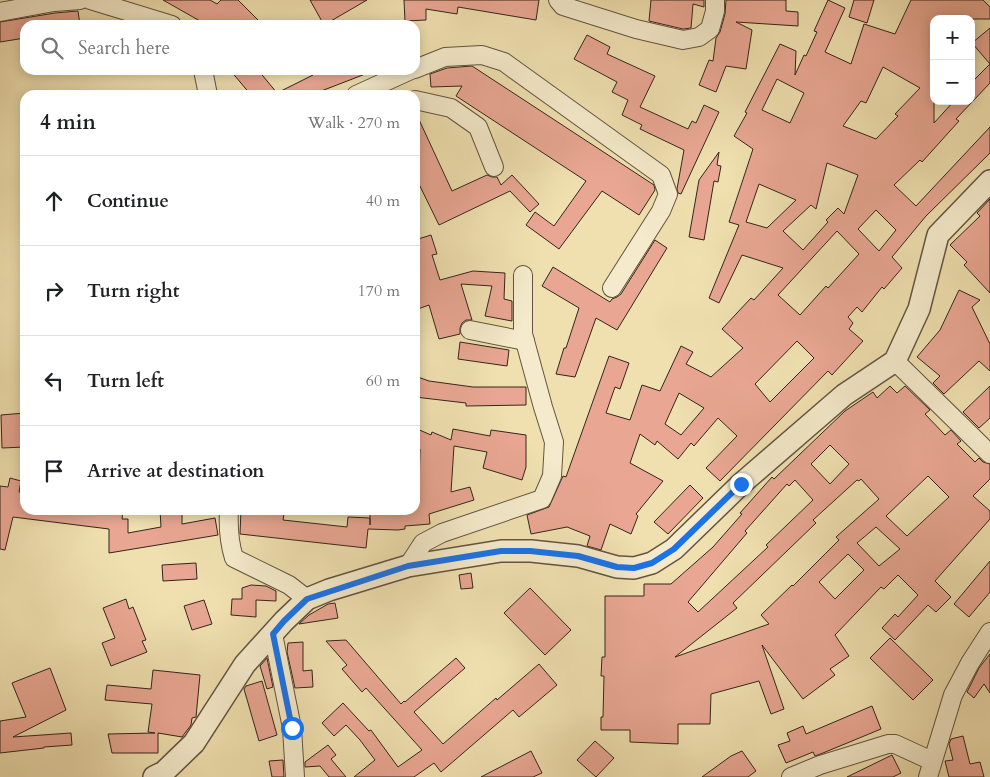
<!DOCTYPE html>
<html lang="en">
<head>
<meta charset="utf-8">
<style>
	body { margin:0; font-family:Cardo,serif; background:#f6f6f6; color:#202124 }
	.controls { position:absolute; right:15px; top:15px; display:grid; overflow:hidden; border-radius:10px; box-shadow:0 2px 12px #0003 }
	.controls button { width:45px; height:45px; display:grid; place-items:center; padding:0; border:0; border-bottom:1px solid #e0e0e0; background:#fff; color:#202124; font:25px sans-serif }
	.stop { position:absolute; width:15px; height:15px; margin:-11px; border:4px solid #1a73e8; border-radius:50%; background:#fff }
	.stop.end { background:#1a73e8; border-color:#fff; box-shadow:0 1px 5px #0008 }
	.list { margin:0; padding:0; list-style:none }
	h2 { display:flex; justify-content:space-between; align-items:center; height:65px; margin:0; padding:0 20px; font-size:21px }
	h2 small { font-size:16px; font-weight:400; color:#757577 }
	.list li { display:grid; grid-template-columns:32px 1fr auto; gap:15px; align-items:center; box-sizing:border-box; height:90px; padding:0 20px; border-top:1px solid #e0e0e0 }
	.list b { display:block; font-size:19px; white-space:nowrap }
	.list em { font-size:16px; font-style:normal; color:#757577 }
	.icon { flex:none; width:28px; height:28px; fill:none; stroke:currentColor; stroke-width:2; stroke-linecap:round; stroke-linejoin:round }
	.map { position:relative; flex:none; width:990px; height:777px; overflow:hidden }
	.search { position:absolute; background:#fff; box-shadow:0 2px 12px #0003; left:20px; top:20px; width:400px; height:55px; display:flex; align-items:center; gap:12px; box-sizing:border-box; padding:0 18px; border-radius:15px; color:#757577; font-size:19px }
	.panel { position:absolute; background:#fff; box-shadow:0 2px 12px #0003; left:20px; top:90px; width:400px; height:425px; border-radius:15px }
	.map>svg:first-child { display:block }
</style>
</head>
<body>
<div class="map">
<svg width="990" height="777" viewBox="0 0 990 777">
	<rect width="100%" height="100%" fill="#f0e0b0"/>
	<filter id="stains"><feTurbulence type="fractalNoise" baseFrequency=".004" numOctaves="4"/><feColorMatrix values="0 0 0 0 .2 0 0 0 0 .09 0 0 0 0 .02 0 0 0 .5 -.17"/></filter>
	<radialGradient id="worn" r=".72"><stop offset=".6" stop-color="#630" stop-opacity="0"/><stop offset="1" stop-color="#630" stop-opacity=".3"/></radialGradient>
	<g fill="#e9a793" stroke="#34251b" fill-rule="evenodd">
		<polygon points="163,0 210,0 217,4 221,0 238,0 263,25 207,25"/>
		<polygon points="310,0 367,0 324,25"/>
		<polygon points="404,0 539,0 536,20 458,7 457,14 426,9 426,20 405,21"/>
		<polygon points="651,0 704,0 704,7 693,4 691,28 683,29 649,21"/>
		<polygon points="726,0 786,0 786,11 798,12 798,26 736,22 752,30 746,69 726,66 716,92 699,85 709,60 713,61 716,38 720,32 725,14"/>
		<path d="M828 0 845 8 825 52 851 64 864 24 895 34 911 0H983L990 7V19H934V123L954 101H971V83L990 64 972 43 990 28V83L956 119 959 121 922 162 920 160 894 185 916 206 990 127V153L926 216 892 257 902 268 884 289 882 287 862 312 857 307 848 317 853 323 849 329 863 341 832 375 828 371 720 481 706 468 737 436 718 418 694 446 691 443 678 459 657 441 655 445 640 434 630 463 663 481 636 514 638 516 631 534 610 524 601 550 587 546 590 536 567 527 531 534 527 515 549 507 563 476 566 477 609 356 629 363 620 389 615 387 606 413 630 420 642 385 660 391 681 346 693 352 686 364 711 377 743 348 722 329 751 298 754 300 783 268 742 255 719 303 709 298 739 225 729 222 753 149 734 136 747 113 745 112 780 44 796 51 795 75 804 55 806 56 817 32 814 31ZM883 67 920 88 895 114 898 116 876 139 843 126 861 101 866 103ZM777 79 804 93 790 123 762 110ZM827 163 858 175 844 214 838 208 826 220 828 222 803 250 783 231 811 205 816 209ZM759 184 796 200 767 228 746 222ZM876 210 896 230 879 251 858 229ZM837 231 859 254 828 288 826 286 800 315 778 295ZM797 341 814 358 770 402 755 384ZM679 393 704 408 681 435 665 424Z"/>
		<polygon points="854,0 874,0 867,23 849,17"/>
		<polygon points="78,11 80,25 25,25 25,38 0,42 0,22 55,13"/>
		<polygon points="587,35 610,47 607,54 655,76 640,107 688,129 692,121 696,123 704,105 719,112 681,194 678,193 677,189 684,150 640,129 642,125 622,115 628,100 612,92 617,82 574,59"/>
		<polygon points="472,66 654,185 655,190 639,215 602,191 559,249 526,225 535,212 554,226 586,181 456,96 462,86 431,87 430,74 447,68"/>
		<polygon points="230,70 258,70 277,93 313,75 311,70 373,71 311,95 251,95"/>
		<polygon points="415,111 452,191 487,175 492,177 497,177 501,185 512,175 539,204 530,212 510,191 439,225 415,176"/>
		<polygon points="719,152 717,165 721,166 718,182 714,181 704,240 689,237 699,180"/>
		<polygon points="990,199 990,293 964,265 967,262 950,245 980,216 977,213"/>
		<polygon points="431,235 437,254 432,255 440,280 473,271 505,273 504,299 512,301 512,321 485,316 492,286 461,284 472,320 466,320 462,323 460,328 460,334 439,339 429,305 415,310 415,240"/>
		<polygon points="655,240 667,248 617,330 596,318 575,377 556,374 564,348 566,348 579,308 542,286 553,267 610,302 612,299 617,297 621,294"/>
		<polygon points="959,290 980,300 972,307 990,344 990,371 979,361 944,394 933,383 940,376 917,357 940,330"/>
		<polygon points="460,342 509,350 507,366 458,359"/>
		<polygon points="415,376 429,381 473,387 526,387 526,405 466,406 466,403 415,397"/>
		<path d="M890 386 897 393 905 386 930 410 925 414 945 435 951 430 961 441 957 444 975 462 979 458 983 462 990 464V479L973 496 990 511V519L935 581 951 597 936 612 928 605 895 640 882 628 895 614 898 617 918 595 898 575 884 589 881 587 835 635 849 656 830 669 835 675 803 699 762 645 784 709 771 714 759 681 711 694 710 724H678V744L630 742V730H601V717H603L604 676H601L602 657H605V596H644V584H671L713 547 742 514 740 513 772 477 774 479 845 411 873 392 877 398ZM830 445 849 464 830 484 811 464ZM928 476 949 497 907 536 886 516ZM861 479 879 499 836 537 839 540 793 586 792 585 761 615 769 624 675 657 737 608 733 603 816 523 813 520 857 480 859 481ZM795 480 813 500 766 545 768 547 698 612 688 602 747 533 745 531 787 484 789 486ZM876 527 900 549 879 566 857 543ZM848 554 864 570 835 599 819 582Z"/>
		<polygon points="990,386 990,418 979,428 963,412"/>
		<polygon points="25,413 25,447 2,448 1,415"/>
		<polygon points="415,428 431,435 432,432 451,440 453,429 490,436 491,430 526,435 526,467 522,480 483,468 487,452 454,446 451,492 470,487 474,500 429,514 430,524 405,526 405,529 398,530 368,529 366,548 240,534 241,510 284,514 283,520 347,527 348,517 370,518 370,525 370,510 415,510 415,494 419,494 420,449 415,447"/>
		<polygon points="10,478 21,481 19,492 25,493 25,510 123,510 122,519 128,519 128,533 161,527 160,510 182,510 182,524 215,518 218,535 109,553 109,529 13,517 5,550 0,549 0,486 8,487"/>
		<polygon points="690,485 703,498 668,534 654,522"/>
		<polygon points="990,561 990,592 969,617 954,604"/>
		<polygon points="196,563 197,579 163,581 162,565"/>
		<polygon points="471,573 473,588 461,589 459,575"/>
		<polygon points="251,585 266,586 276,591 276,601 256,600 256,617 231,615 232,599 242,599 242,588"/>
		<polygon points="530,588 571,630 545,655 504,613"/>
		<polygon points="126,599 129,609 133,607 146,640 142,641 147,652 111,666 102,643 115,638 103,608"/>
		<polygon points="204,600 212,624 192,630 184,606"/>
		<polygon points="335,603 338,618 299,624 309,615 328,604"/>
		<polygon points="890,638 933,680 913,700 870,658"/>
		<polygon points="346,640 401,704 404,701 405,702 456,658 465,668 414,712 443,744 496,698 497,700 539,664 557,685 519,717 513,710 441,772 434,763 414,777 354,777 375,760 360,740 346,725 334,736 322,723 343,703 369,731 371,730 398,767 422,750 366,688 362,692 342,669 347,665 326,641"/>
		<polygon points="303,642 303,671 312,670 313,687 295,688 287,652 288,643"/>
		<polygon points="990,654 990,693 984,684 974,698 967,692 979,668"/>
		<polygon points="267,658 273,687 267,689 260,666"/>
		<polygon points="50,668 66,710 13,737 71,733 72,745 44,747 44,748 0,753 0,721 26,717 12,683"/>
		<polygon points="153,670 200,675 196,717 192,718 191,725 182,737 158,733 158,753 112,753 108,734 155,733 148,732 152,704 105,700 107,685 151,689"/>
		<polygon points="262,681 277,735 259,741 244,689 246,686"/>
		<polygon points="872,706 881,729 823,753 815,756 813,752 786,763 778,745 790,741 787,733 803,726 806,734"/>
		<polygon points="963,736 970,764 980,762 984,777 949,777 945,761 953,760 949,744 951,739"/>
		<polygon points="595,741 614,758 596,777 577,760"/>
		<polygon points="328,745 336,755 331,759 346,777 329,777 320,766 305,767 305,762"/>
		<polygon points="531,751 542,773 533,777 481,777"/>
		<polygon points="742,751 756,771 748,777 702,777 731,756"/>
		<polygon points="892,755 901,773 893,777 847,777"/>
		<polygon points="283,760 284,777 272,777 269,761"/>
	</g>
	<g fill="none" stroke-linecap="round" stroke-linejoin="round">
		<g stroke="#635440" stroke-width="20">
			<g id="minor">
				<polyline points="90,0 172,25"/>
				<polyline points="558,0 563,6 636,29 683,40 699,37 710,29 715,11 715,0"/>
				<polyline points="0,12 54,2 80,0"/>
				<polyline points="415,69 445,57 482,55 504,62 661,175 668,194 661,211 612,288"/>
				<polyline points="203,70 208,95"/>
				<polyline points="356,95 411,70"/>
				<polyline points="415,100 451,108 478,127 494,167"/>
				<polyline points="470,330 525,341"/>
				<polyline points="895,361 990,454"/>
				<path d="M229 510C228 527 229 542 234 558L289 585 307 599"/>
				<polyline points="408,566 423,543 442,533 542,499 552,476 554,442 543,407 523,334 523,275"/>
				<polyline points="273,634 292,728 295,777"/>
				<polyline points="791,777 820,765 888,744 895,744 932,761"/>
				<polyline points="928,777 953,695 970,663 990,632"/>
			</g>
		</g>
		<g stroke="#635440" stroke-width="24">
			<polyline id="tertiary" points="154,777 164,772 194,743 245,664 284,621 307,599 329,590 408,566 501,551 531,551 578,556 617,567 634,568 652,563 674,549 741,484 844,395 895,361 919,309 938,235 990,181"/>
		</g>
		<use href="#minor" stroke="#f5ebcc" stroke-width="18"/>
		<use href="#tertiary" stroke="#f5ebcc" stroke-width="21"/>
	</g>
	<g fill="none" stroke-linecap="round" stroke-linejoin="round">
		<polyline stroke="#1a73e8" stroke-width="6" points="292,728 273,634 284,621 307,599 408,566 501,551 530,551 578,556 617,567 634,568 652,563 674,549 741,484"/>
	</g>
	<rect width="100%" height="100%" filter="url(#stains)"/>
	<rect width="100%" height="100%" fill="url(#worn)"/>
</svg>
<div class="controls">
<button>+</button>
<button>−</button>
</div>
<div class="stop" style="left:292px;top:728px"></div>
<div class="stop end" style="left:741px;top:484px"></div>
<div class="search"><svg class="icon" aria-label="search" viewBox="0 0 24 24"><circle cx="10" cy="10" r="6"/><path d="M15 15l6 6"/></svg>Search here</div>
<section class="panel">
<h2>4 min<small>Walk · 270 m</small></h2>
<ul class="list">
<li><svg class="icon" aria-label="ahead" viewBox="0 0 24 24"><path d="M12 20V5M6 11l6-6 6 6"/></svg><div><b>Continue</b></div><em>40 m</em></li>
<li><svg class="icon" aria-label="right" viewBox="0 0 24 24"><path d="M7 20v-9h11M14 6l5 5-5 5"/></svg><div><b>Turn right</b></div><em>170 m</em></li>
<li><svg class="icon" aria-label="left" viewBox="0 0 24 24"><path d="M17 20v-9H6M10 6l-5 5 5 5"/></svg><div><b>Turn left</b></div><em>60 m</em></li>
<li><svg class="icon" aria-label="arrive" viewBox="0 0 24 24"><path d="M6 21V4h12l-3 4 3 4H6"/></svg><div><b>Arrive at destination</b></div></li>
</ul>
</section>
</div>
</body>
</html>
